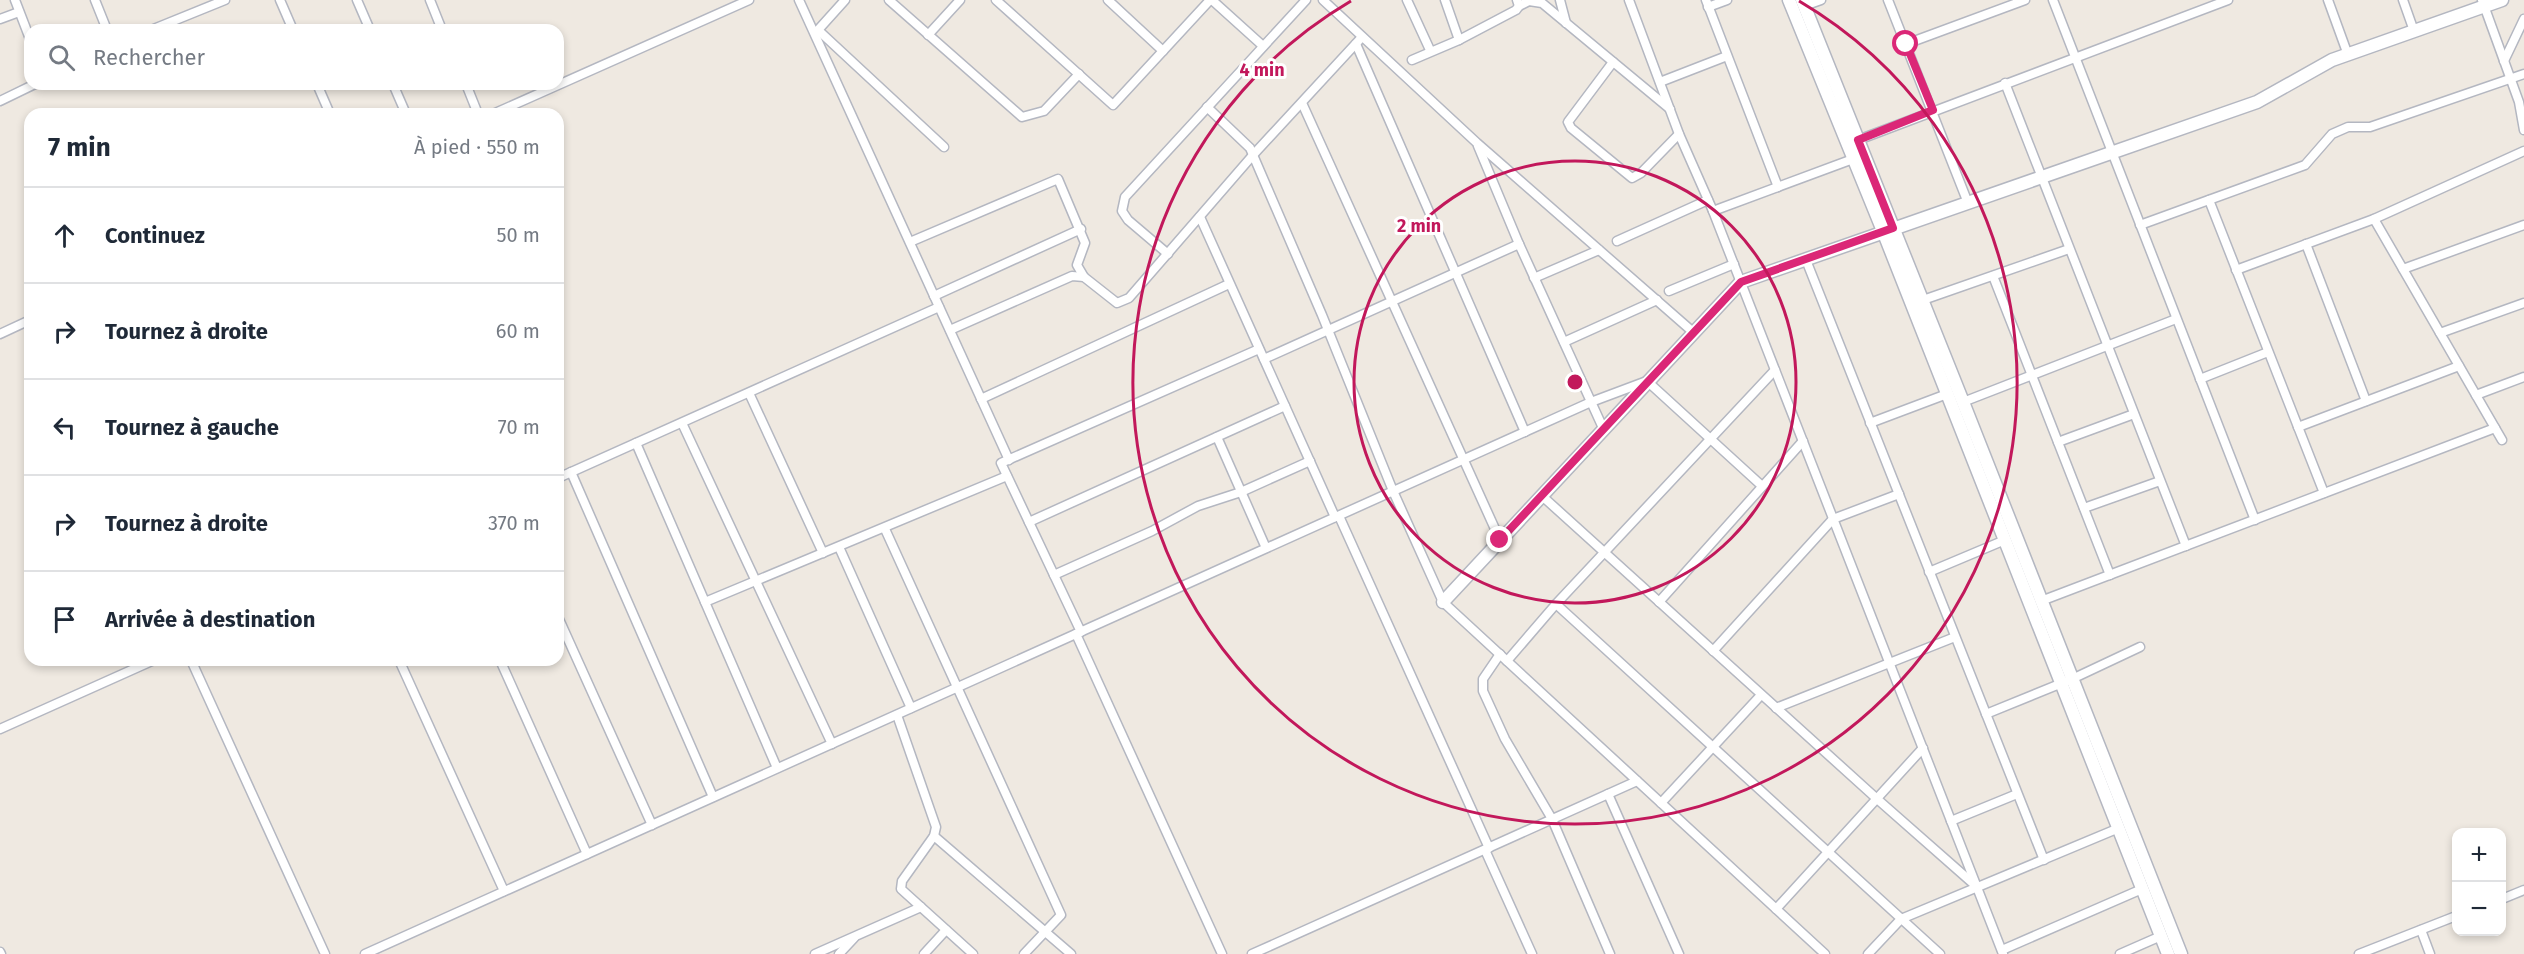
<!DOCTYPE html>
<html lang="fr">
<head>
<meta charset="utf-8">
<style>
	body { margin:0; font-family:"Fira Sans",sans-serif; background:#f2f2f3; color:#1f2937 }
	.controls { position:absolute; right:18px; bottom:18px; display:grid; overflow:hidden; border-radius:12px; box-shadow:0 3px 9px #0003 }
	.controls button { width:54px; height:54px; display:grid; place-items:center; padding:0; border:0; border-bottom:2px solid #e0e1e3; background:#fff; color:#1f2937; font:30px sans-serif }
	.stop { position:absolute; width:18px; height:18px; margin:-14px; border:4px solid #db2777; border-radius:50%; background:#fff }
	.stop.end { background:#db2777; border-color:#fff; box-shadow:0 2px 6px #0008 }
	.list { margin:0; padding:0; list-style:none }
	h2 { display:flex; justify-content:space-between; align-items:center; height:78px; margin:0; padding:0 24px; font-size:26px }
	h2 small { font-size:20px; font-weight:400; color:#747a83 }
	.list li { display:grid; grid-template-columns:39px 1fr auto; gap:18px; align-items:center; box-sizing:border-box; height:96px; padding:0 24px; border-top:2px solid #e0e1e3 }
	.list b { display:block; font-size:22px; white-space:nowrap }
	.list em { font-size:20px; font-style:normal; color:#747a83 }
	.icon { flex:none; width:33px; height:33px; fill:none; stroke:currentColor; stroke-width:2; stroke-linecap:round; stroke-linejoin:round }
	.map { position:relative; flex:none; width:2524px; height:954px; overflow:hidden }
	.search { position:absolute; background:#fff; box-shadow:0 3px 9px #0003; left:24px; top:24px; width:540px; height:66px; display:flex; align-items:center; gap:15px; box-sizing:border-box; padding:0 21px; border-radius:18px; color:#747a83; font-size:22px }
	.panel { position:absolute; background:#fff; box-shadow:0 3px 9px #0003; left:24px; top:108px; width:540px; height:558px; border-radius:18px }
	.map>svg:first-child { display:block }
</style>
</head>
<body>
<div class="map">
<svg width="2524" height="954" viewBox="0 0 2524 954">
	<rect width="100%" height="100%" fill="#efe9e1"/>
	<g fill="none" stroke-linecap="round" stroke-linejoin="round">
		<g stroke="#b4b7c1" stroke-width="11">
			<g id="street">
				<polyline points="15,0 30,39"/>
				<polyline points="95,0 107,30"/>
				<polyline points="280,0 293,30"/>
				<polyline points="357,0 370,30"/>
				<polyline points="430,0 442,30"/>
				<polyline points="799,0 1009,460"/>
				<polyline points="845,0 818,30 944,147"/>
				<polyline points="889,0 1022,117 1044,111 1079,74"/>
				<polyline points="996,0 1113,105 1210,0"/>
				<polyline points="1108,0 1163,51"/>
				<polyline points="1212,0 1263,46"/>
				<polyline points="1323,0 1477,143 1693,332"/>
				<polyline points="1407,0 1430,50"/>
				<polyline points="1445,0 1459,40"/>
				<polyline points="1560,0 1566,23"/>
				<polyline points="1629,0 1679,134 1713,211 2003,954"/>
				<polyline points="1706,0 1778,187"/>
				<polyline points="1888,0 1968,203"/>
				<polyline points="2053,0 2255,520"/>
				<polyline points="2328,0 2348,55"/>
				<polyline points="2403,0 2414,31"/>
				<polyline points="2482,0 2519,102 2524,130"/>
				<polyline points="1519,6 1529,1 1542,3 1670,109"/>
				<polyline points="1804,6 1821,0"/>
				<polyline points="1708,7 1727,0"/>
				<polyline points="0,19 19,12"/>
				<polyline points="151,30 225,0"/>
				<polyline points="928,35 960,0"/>
				<polyline points="1356,44 1525,432"/>
				<polyline points="1906,44 2025,0"/>
				<polyline points="1412,60 1459,40 1516,10 1519,6 1517,0"/>
				<polyline points="2504,61 2524,19"/>
				<polyline points="1613,62 1568,122 1571,128 1632,178 1641,173 1679,134"/>
				<polyline points="1660,82 1727,56"/>
				<polyline points="2005,83 2186,546"/>
				<polyline points="317,84 330,114"/>
				<polyline points="393,84 406,114"/>
				<polyline points="466,84 478,114"/>
				<polyline points="0,101 35,84"/>
				<polyline points="1302,103 1500,540"/>
				<polyline points="1207,107 1250,148 1322,315 1393,491 1443,602 1825,954"/>
				<polyline points="493,114 749,0"/>
				<polyline points="1858,140 2228,0"/>
				<polyline points="1478,146 1519,244 1603,428"/>
				<polyline points="2209,200 2324,493"/>
				<polyline points="1713,211 1853,159"/>
				<polyline points="1200,217 1335,517"/>
				<polyline points="2374,219 2502,440"/>
				<polyline points="2140,225 2305,165 2332,134 2348,127 2370,127 2524,74"/>
				<polyline points="1617,241 1708,200"/>
				<polyline points="910,242 1058,179 1085,243 1077,265 1084,277"/>
				<polyline points="2306,244 2366,401"/>
				<polyline points="1168,254 1128,220 1122,211 1125,197 1306,0"/>
				<polyline points="1806,260 2044,860"/>
				<polyline points="2403,269 2524,225"/>
				<polyline points="2236,270 2374,219 2524,151"/>
				<polyline points="1993,276 2110,575"/>
				<polyline points="1534,278 1599,250"/>
				<polyline points="1669,291 1734,264"/>
				<polyline points="934,296 1081,229"/>
				<polyline points="1923,300 2069,249"/>
				<polyline points="950,330 1072,276 1084,277 1117,303 1129,298 1253,155 1362,37"/>
				<polyline points="2440,333 2524,303"/>
				<polyline points="0,334 30,320"/>
				<polyline points="1564,342 1657,300"/>
				<polyline points="1264,359 1519,244"/>
				<polyline points="2200,379 2268,352"/>
				<polyline points="749,393 823,553"/>
				<polyline points="2476,395 2524,377"/>
				<polyline points="981,399 1229,284"/>
				<polyline points="1963,402 2176,319"/>
				<polyline points="682,423 832,744"/>
				<polyline points="1870,423 1947,394"/>
				<polyline points="2298,427 2459,366"/>
				<polyline points="1217,437 1266,548"/>
				<polyline points="2058,442 2134,414"/>
				<polyline points="636,443 777,768"/>
				<polyline points="571,472 713,797"/>
				<polyline points="558,478 939,307"/>
				<polyline points="1541,495 1876,798 1976,886"/>
				<polyline points="2084,508 2160,481"/>
				<polyline points="1339,516 1489,848"/>
				<polyline points="1029,522 1285,406"/>
				<polyline points="885,529 1061,915 1024,954"/>
				<polyline points="839,547 911,708"/>
				<polyline points="1929,572 2005,540"/>
				<polyline points="1054,575 1152,531 1198,506 1241,492 1310,461"/>
				<polyline points="2041,601 2495,428"/>
				<polyline points="705,602 1007,476"/>
				<polyline points="1659,602 1803,441"/>
				<polyline points="1556,604 1940,954"/>
				<polyline points="558,617 652,825"/>
				<polyline points="1081,632 1001,463 1259,349"/>
				<polyline points="1076,634 1222,954"/>
				<polyline points="1713,651 1833,519 1899,494"/>
				<polyline points="1500,654 1483,679 1483,691 1505,739 1552,819 1610,954"/>
				<polyline points="191,660 325,954"/>
				<polyline points="399,660 504,891"/>
				<polyline points="500,660 587,854"/>
				<polyline points="1507,661 1556,604 1775,370"/>
				<polyline points="1776,708 1955,637"/>
				<polyline points="1986,714 2072,679 2140,647"/>
				<polyline points="897,715 936,827 934,836 902,881 901,889 973,954"/>
				<polyline points="0,729 154,660"/>
				<polyline points="1608,794 1679,954"/>
				<polyline points="1661,803 1761,695"/>
				<polyline points="1951,821 2017,794"/>
				<polyline points="934,836 1071,954"/>
				<polyline points="1485,850 1532,954"/>
				<polyline points="2502,899 2524,890"/>
				<polyline points="1776,909 1923,748"/>
				<polyline points="2421,930 2430,954"/>
				<polyline points="2002,950 2142,889"/>
				<polyline points="0,952 1,954"/>
				<polyline points="365,954 1591,402 1647,381 1762,486"/>
				<polyline points="815,954 921,907"/>
				<polyline points="839,954 854,938"/>
				<polyline points="924,954 946,930"/>
				<polyline points="1252,954 1637,781"/>
				<polyline points="1868,954 1901,919 2119,828"/>
				<polyline points="2120,954 2161,936"/>
				<polyline points="2359,954 2456,916"/>
			</g>
		</g>
		<g stroke="#b4b7c1" stroke-width="15">
			<g id="secondary">
				<polyline points="1789,0 1883,231 2168,954"/>
				<polyline points="1802,0 1963,402 2181,954"/>
				<polyline points="1443,602 1741,282 2257,102 2332,60 2502,0"/>
			</g>
		</g>
		<use href="#street" stroke="#fff" stroke-width="8"/>
		<use href="#secondary" stroke="#fff" stroke-width="12"/>
	</g>
	<g fill="none" stroke-linecap="round" stroke-linejoin="round">
		<polyline stroke="#db2777" stroke-width="8" points="1500,540 1741,282 1893,228 1858,140 1933,110 1906,44"/>
	</g>
	<g fill="none" stroke="#c2185b" stroke-width="3">
		<circle cx="1575" cy="382" r="221"/>
		<path d="M1799 1A442 442 0 1 1 1351 1"/>
	</g>
	<circle cx="1575" cy="382" r="9" fill="#c2185b" stroke="#fff" stroke-width="3"/>
	<g font-size="18" text-anchor="middle" font-weight="bold" fill="#c2185b" stroke="#fff" stroke-width="6" stroke-linejoin="round" paint-order="stroke">
		<text x="1262" y="76">4 min</text>
		<text x="1419" y="232">2 min</text>
	</g>
</svg>
<div class="controls">
<button>+</button>
<button>−</button>
</div>
<div class="stop" style="left:1906px;top:44px"></div>
<div class="stop end" style="left:1500px;top:540px"></div>
<div class="search"><svg class="icon" aria-label="search" viewBox="0 0 24 24"><circle cx="10" cy="10" r="6"/><path d="M15 15l6 6"/></svg>Rechercher</div>
<section class="panel">
<h2>7 min<small>À pied · 550 m</small></h2>
<ul class="list">
<li><svg class="icon" aria-label="ahead" viewBox="0 0 24 24"><path d="M12 20V5M6 11l6-6 6 6"/></svg><div><b>Continuez</b></div><em>50 m</em></li>
<li><svg class="icon" aria-label="right" viewBox="0 0 24 24"><path d="M7 20v-9h11M14 6l5 5-5 5"/></svg><div><b>Tournez à droite</b></div><em>60 m</em></li>
<li><svg class="icon" aria-label="left" viewBox="0 0 24 24"><path d="M17 20v-9H6M10 6l-5 5 5 5"/></svg><div><b>Tournez à gauche</b></div><em>70 m</em></li>
<li><svg class="icon" aria-label="right" viewBox="0 0 24 24"><path d="M7 20v-9h11M14 6l5 5-5 5"/></svg><div><b>Tournez à droite</b></div><em>370 m</em></li>
<li><svg class="icon" aria-label="arrive" viewBox="0 0 24 24"><path d="M6 21V4h12l-3 4 3 4H6"/></svg><div><b>Arrivée à destination</b></div></li>
</ul>
</section>
</div>
</body>
</html>
